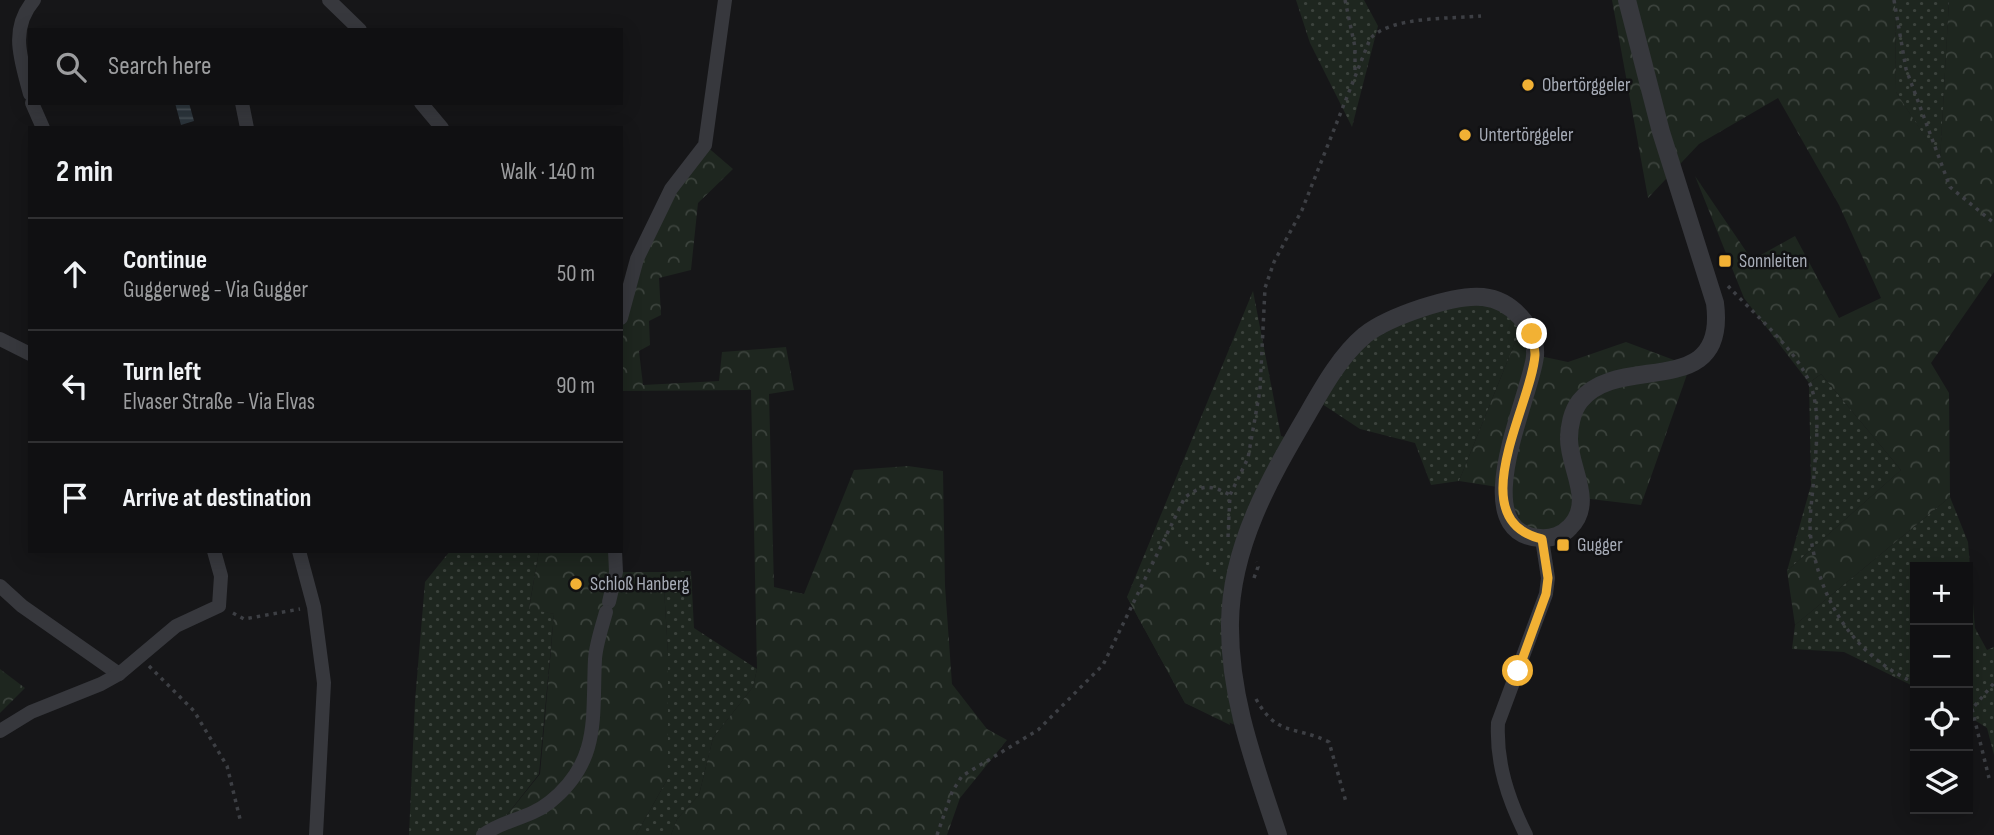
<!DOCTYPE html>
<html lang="en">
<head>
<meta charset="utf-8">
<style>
	body { margin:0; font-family:"Sofia Sans Condensed",sans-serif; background:#19191b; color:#f1f3f6 }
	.controls { position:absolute; right:21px; bottom:21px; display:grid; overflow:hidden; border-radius:0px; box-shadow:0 4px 18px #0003 }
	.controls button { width:63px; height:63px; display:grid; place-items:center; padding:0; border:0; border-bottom:2px solid #303032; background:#101012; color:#f1f3f6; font:35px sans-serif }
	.stop { position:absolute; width:21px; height:21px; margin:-16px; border:5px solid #f2b134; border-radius:50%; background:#fff }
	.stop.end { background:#f2b134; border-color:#fff; box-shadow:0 2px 7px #0008 }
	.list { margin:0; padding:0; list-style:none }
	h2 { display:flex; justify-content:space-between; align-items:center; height:91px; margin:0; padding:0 28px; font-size:30px }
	h2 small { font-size:23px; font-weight:400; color:#9c9d9f }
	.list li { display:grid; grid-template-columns:46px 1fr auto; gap:21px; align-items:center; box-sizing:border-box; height:112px; padding:0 28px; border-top:2px solid #303032 }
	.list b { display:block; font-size:26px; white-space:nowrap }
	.list p { margin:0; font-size:23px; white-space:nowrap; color:#9c9d9f }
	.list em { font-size:23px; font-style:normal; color:#9c9d9f }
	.icon { flex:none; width:38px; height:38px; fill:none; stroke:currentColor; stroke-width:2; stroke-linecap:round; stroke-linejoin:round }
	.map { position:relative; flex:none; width:1994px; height:835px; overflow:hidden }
	.search { position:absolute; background:#101012; box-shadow:0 4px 18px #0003; left:28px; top:28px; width:595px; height:77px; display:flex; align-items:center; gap:18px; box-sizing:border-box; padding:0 24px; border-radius:0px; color:#9c9d9f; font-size:26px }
	.panel { position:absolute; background:#101012; box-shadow:0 4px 18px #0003; left:28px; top:126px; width:595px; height:427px; border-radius:0px }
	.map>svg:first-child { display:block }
</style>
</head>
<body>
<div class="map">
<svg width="1994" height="835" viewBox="0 0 1994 835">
	<defs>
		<pattern id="grass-dots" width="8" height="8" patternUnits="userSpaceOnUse" patternTransform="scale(1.75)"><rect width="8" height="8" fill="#1e261f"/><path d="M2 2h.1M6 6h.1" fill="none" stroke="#3c433d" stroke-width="1.8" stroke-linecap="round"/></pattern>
		<pattern id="forest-crowns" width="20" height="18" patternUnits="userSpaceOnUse" patternTransform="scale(1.75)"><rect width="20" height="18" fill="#1e261f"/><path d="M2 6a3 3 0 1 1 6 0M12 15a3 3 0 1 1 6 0" fill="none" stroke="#3c433d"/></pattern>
		<pattern id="water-rules" width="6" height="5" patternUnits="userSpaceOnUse" patternTransform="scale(1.75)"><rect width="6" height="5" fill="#2c353c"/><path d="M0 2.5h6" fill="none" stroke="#485056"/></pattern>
	</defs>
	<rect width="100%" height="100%" fill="#161618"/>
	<g fill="url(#grass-dots)">
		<polygon points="1296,0 1364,0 1378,26 1352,127 1310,43"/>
		<polygon points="1895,0 1949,0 1940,161 1896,92"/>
		<polygon points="1253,291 1281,436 1293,439 1233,587 1244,729 1185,703 1127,597"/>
		<polygon points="1458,299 1506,305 1535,355 1516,340 1459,481 1431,485 1415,443 1360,429 1316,400 1366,335"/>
		<polygon points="1821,374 1901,470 1787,571 1811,485 1809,383"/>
		<polygon points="1950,497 1968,542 1975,628 1987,650 1994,647 1994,755 1987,728 1968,716 1968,567 1915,567 1915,687 1844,652 1792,649 1795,625"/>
		<polygon points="450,551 539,551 529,608 554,614 539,774 491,835 409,835 415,701 425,582"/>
		<polygon points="691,571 694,628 757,669 753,687 713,738 699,795 677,819 671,835 636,835 668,778 668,653 663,572"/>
	</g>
	<g fill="url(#forest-crowns)">
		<polygon points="1612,0 1895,0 1896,92 1940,160 1949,0 1994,0 1994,272 1931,363 1949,393 1950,497 1795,625 1787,571 1901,470 1821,374 1809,383 1744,298 1695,176 1752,260 1795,236 1839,318 1881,298 1839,205 1778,98 1699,144 1648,198"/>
		<polygon points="705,145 733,169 698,203 691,270 659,278 661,315 649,321 650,345 639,351 643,385 719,381 722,352 786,347 794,390 769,394 774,587 804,594 854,470 908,466 943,471 945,586 952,684 987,729 1007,740 960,798 947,835 671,835 677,819 699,795 713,738 753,687 757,669 751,390 621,391 621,318 637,259"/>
		<polygon points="1516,340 1535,355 1568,362 1626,342 1690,366 1641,505 1582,498 1568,530 1527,535 1504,488 1459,481"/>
		<path d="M1172 531 1223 586C1217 633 1221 678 1230 725L1185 703 1127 597Z"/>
		<polygon points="539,551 615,551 617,572 663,572 668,653 668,778 636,835 491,835 540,774 554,614 529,609"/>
		<polygon points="0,669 25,688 0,713"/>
	</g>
	<polygon fill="url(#water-rules)" points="175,103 189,103 194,121 181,125"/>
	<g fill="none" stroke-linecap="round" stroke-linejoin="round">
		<g stroke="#3d3f44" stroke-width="3.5" stroke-dasharray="3.5 5" stroke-linecap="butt">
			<polyline points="1345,0 1355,47 1355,70"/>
			<polyline points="1894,0 1906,69 1950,187 1994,223"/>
			<path d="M1728 286C1754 314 1797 350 1810 384 1821 411 1816 447 1814 475 1813 495 1808 519 1811 539 1821 603 1855 656 1915 683"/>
			<path d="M1228 537 1230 495 1248 458 1260 390 1265 288 1274 262 1302 210 1370 39C1390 16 1450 19 1481 16"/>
			<polyline points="1254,578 1258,567 1256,562"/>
			<polyline points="233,613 244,619 300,609"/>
			<polyline points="149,666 194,711 227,766 240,819"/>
			<path d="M1256 699C1277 737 1294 725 1329 742L1346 802"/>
			<polyline points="1968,707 1972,709 1994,683"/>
			<polyline points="1972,709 1989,778"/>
			<path d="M937 835 952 792 962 776 1038 730 1103 665 1185 497C1203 485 1210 484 1230 495"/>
		</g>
		<g stroke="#37383d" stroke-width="14">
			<polyline points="329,0 360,30"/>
			<path d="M30 94C21 60 9 29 34 0"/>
			<polyline points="32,103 43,128"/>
			<polyline points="242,103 247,128"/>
			<polyline points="421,103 442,128"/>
			<polyline points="621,318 637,259 671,189 705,145 725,0"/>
			<polyline points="0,339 30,354"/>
			<polyline points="299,551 314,607 324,683 316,835"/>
			<polyline points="0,586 22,606 119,674"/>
			<polyline points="609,602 616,572 615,551"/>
			<polyline points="0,731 31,712 101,684 119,674 176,626 219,606 221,576 214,551"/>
			<path d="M483 835C502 820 529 819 550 802 601 761 592 717 595 659 596 644 602 627 606 612"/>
			<path d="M1526 835C1508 799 1496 763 1498 723L1546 594 1548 578 1542 539"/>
		</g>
		<path stroke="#37383d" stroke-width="18" d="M1278 835C1255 765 1229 698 1230 623 1231 546 1269 480 1307 415 1323 387 1340 356 1365 335 1388 317 1453 294 1483 297 1511 300 1537 327 1535 356 1532 393 1463 533 1540 538 1551 539 1563 535 1570 527 1595 502 1569 468 1569 439 1569 427 1572 411 1580 401 1619 351 1728 403 1715 303L1661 132 1627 0"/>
	</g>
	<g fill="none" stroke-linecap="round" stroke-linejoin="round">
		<path stroke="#f2b134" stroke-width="9" d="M1518 671 1546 594 1548 578 1542 539C1460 520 1532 404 1535 355 1535 349 1533 341 1532 334"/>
	</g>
	<g fill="#f2b134" stroke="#111113" stroke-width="2.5">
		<circle cx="1528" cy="85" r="7"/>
		<circle cx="1465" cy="135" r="7"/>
		<rect x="1718" y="254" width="14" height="14" rx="3.5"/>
		<rect x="1556" y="538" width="14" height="14" rx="3.5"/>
		<circle cx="576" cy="584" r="7"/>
	</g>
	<g text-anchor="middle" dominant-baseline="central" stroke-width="5" stroke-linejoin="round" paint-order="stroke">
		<g font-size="19" fill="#a8adb8" stroke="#111113" text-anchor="start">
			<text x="1542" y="85">Obertörggeler</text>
			<text x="1479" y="135">Untertörggeler</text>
			<text x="1739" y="261">Sonnleiten</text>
			<text x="1577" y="545">Gugger</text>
			<text x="590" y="584">Schloß Hanberg</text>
		</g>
	</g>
</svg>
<div class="controls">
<button>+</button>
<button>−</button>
<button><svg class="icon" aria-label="locate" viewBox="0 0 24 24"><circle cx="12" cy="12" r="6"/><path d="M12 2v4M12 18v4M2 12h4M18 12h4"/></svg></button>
<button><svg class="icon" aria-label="layers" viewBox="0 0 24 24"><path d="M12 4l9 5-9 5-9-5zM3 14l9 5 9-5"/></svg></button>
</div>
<div class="stop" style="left:1518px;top:671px"></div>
<div class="stop end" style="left:1532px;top:334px"></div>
<div class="search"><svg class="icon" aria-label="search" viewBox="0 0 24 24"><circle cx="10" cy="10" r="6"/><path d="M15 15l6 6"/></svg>Search here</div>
<section class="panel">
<h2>2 min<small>Walk · 140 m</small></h2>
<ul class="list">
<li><svg class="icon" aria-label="ahead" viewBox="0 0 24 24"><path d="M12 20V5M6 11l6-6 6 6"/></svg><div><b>Continue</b><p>Guggerweg - Via Gugger</p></div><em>50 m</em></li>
<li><svg class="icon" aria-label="left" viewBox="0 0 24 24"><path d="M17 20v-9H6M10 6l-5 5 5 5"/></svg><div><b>Turn left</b><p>Elvaser Straße - Via Elvas</p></div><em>90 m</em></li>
<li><svg class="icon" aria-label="arrive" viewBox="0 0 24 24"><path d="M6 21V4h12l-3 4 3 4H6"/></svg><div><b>Arrive at destination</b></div></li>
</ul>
</section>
</div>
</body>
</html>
